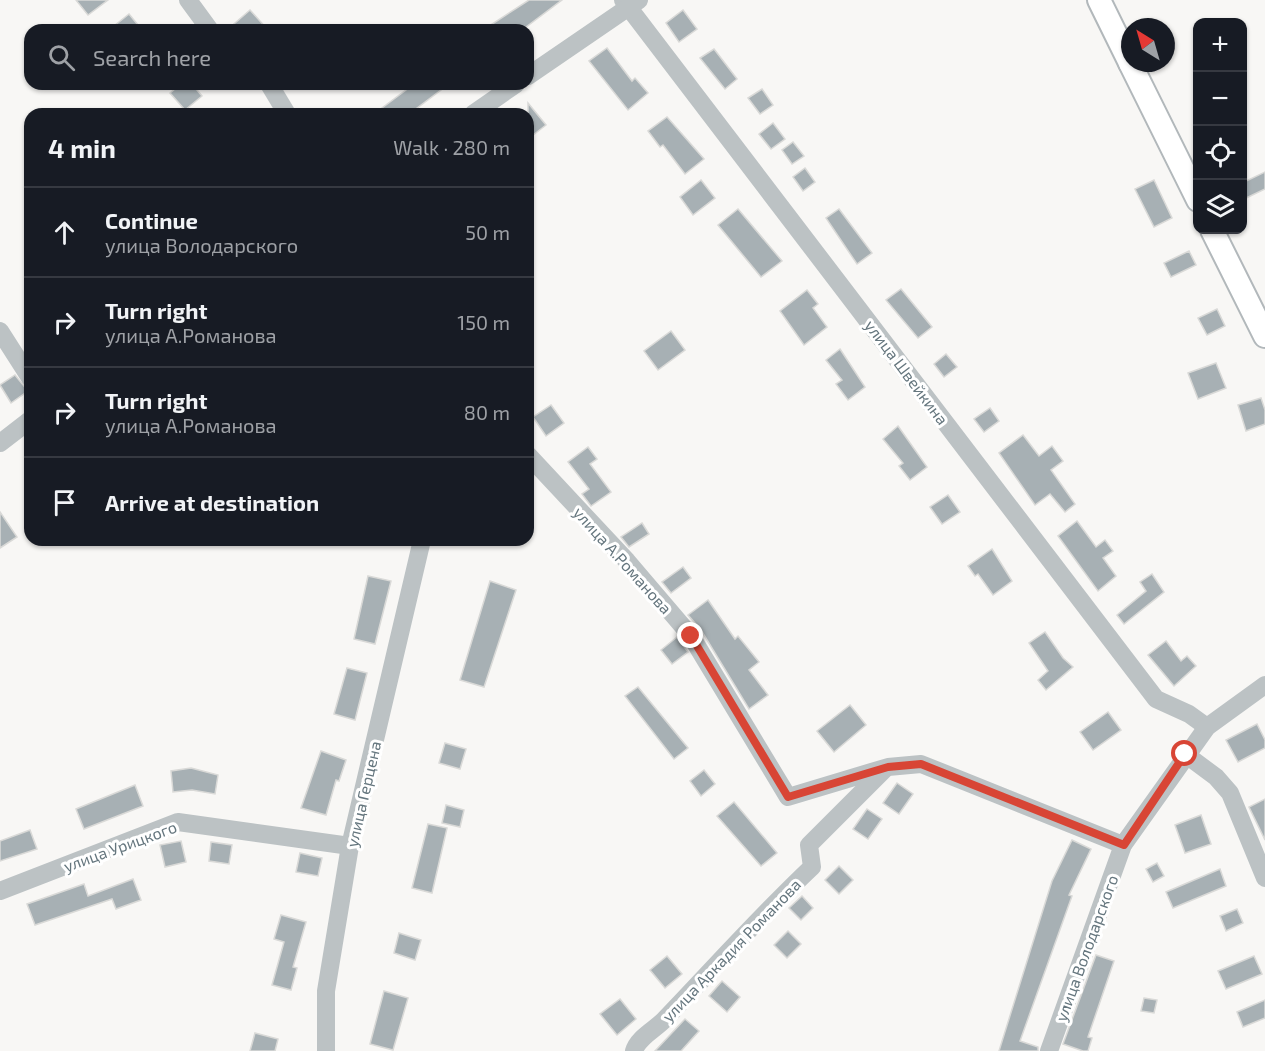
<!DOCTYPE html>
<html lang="en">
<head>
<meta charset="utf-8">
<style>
	body { margin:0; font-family:"Exo 2",sans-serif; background:#242831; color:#f1f3f6 }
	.controls { position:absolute; right:18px; top:18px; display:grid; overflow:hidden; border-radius:12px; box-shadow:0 2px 4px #0004 }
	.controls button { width:54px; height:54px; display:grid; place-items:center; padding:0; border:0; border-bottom:2px solid #363941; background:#171b24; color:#f1f3f6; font:30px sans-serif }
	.compass { position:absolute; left:1121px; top:18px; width:54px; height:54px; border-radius:50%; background:#171b24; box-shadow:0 2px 4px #0004; rotate:323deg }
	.stop { position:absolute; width:18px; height:18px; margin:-14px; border:4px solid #d84535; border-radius:50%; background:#fff }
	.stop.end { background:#d84535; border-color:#fff; box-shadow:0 2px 6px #0008 }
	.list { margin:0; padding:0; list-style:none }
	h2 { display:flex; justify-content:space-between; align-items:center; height:78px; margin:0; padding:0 24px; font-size:26px }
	h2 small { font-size:20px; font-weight:400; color:#9ea1a6 }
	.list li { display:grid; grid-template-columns:39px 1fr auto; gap:18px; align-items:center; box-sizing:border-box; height:90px; padding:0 24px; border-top:2px solid #363941 }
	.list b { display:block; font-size:22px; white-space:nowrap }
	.list p { margin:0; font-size:20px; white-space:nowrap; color:#9ea1a6 }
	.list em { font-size:20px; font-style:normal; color:#9ea1a6 }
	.icon { flex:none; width:33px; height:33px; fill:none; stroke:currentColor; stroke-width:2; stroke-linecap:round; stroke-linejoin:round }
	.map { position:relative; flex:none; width:1265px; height:1051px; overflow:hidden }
	.search { position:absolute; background:#171b24; box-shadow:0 2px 4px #0004; left:24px; top:24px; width:510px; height:66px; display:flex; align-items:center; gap:15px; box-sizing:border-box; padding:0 21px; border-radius:18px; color:#9ea1a6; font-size:22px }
	.panel { position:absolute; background:#171b24; box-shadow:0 2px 4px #0004; left:24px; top:108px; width:510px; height:438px; border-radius:18px }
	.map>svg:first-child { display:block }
</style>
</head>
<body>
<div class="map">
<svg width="1265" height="1051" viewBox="0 0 1265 1051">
	<rect width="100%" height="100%" fill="#f8f7f5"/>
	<g fill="#a7b0b4" stroke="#d9d9d7" stroke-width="1.5">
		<polygon points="76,0 108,0 88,15"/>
		<polygon points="529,0 562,0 522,30 483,30"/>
		<polygon points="250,10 268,30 227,30"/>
		<polygon points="683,10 697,29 679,42 666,23"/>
		<polygon points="129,14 142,30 109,30"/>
		<polygon points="607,48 632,81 635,78 648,93 628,110 589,61"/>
		<polygon points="714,49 737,79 725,89 700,58"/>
		<polygon points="181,84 192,84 202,96 185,110 170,93"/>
		<polygon points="414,84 449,84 409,114 374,114"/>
		<polygon points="762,89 773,105 760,114 748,98"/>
		<polygon points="528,103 546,125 528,139"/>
		<polygon points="667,117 704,159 685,174 663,145 660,147 648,131"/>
		<polygon points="773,123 785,139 771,149 759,134"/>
		<polygon points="793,142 804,156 792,164 782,150"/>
		<polygon points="805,168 815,182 803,191 793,177"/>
		<polygon points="1265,172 1265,189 1242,200 1242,183"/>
		<polygon points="701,180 715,198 693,215 680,197"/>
		<polygon points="1154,180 1172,218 1154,227 1135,189"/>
		<polygon points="738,209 782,261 761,277 718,225"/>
		<polygon points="839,209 872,253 857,264 826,218"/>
		<polygon points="1189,251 1196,265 1171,277 1164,263"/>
		<polygon points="901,289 932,327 918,338 886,300"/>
		<polygon points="807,290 818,304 813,308 827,327 804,345 780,311"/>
		<polygon points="1217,309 1225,326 1207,335 1198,318"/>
		<polygon points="671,331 685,350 658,370 644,351"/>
		<polygon points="840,349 865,387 848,400 836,384 842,380 826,360"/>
		<polygon points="946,354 957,367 944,377 934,364"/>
		<polygon points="1216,363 1226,388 1198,399 1188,373"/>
		<polygon points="15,375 28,391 11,403 0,385"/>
		<polygon points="1261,398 1265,410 1265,424 1246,431 1238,405"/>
		<polygon points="551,405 564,423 546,436 533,417"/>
		<polygon points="990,408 999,421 984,432 974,419"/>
		<polygon points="898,426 927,467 910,480 899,466 903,463 883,439"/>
		<polygon points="1023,435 1039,456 1052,446 1063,461 1051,470 1075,504 1065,512 1050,494 1035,505 999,453"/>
		<polygon points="588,447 597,459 590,464 611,492 591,506 582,494 589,489 568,462"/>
		<polygon points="948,495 960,512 942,524 930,507"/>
		<polygon points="0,512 17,537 0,548"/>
		<polygon points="1077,521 1096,547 1105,540 1113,551 1103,558 1116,576 1098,591 1058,536"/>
		<polygon points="642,523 649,534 629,547 621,537"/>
		<polygon points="992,549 1012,581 993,595 978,574 975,576 968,566"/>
		<polygon points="683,567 691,578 671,593 662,582"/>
		<polygon points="1152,574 1164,592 1124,624 1117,615 1146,591 1140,582"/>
		<polygon points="368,576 391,581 375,644 354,639"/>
		<polygon points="490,581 516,590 484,687 460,680"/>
		<polygon points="708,600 735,639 738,636 759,662 749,670 768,695 749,709 701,630 688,615"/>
		<polygon points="1045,632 1063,658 1073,667 1046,690 1038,680 1048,671 1029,643"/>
		<polygon points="677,637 688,652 672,664 661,650"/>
		<polygon points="1166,641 1181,661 1187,656 1196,666 1174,686 1148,655"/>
		<polygon points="347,668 367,673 355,720 334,714"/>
		<polygon points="638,687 688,748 674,759 625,696"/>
		<polygon points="850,705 866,725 834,752 817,731"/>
		<polygon points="1108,712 1121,730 1093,750 1080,732"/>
		<polygon points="1257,724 1265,740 1265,748 1238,762 1226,740"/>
		<polygon points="445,743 466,749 460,769 439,763"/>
		<polygon points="321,751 346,760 339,781 336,780 326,815 301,808"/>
		<polygon points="191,768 218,775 215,794 192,790 173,792 171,771"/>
		<polygon points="704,770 715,784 701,796 690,781"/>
		<polygon points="897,783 913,794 899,814 883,803"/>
		<polygon points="135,785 143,806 84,829 76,809"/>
		<polygon points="1265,799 1265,840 1249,807"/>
		<polygon points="734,802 777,853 761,866 717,816"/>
		<polygon points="446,805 464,810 460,827 442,823"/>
		<polygon points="867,809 882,819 868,839 853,829"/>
		<polygon points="1201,815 1211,844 1185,853 1175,825"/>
		<polygon points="428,824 447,828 432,893 412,888"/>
		<polygon points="30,830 37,849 0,861 0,841"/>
		<polygon points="1072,840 1091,849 1069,895 1072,896 1020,1041 1038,1047 1038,1051 999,1051 1052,881"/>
		<polygon points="181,841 186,862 165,867 160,845"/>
		<polygon points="211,842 232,845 229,864 209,861"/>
		<polygon points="300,853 322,858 318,876 296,872"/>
		<polygon points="1157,863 1164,876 1153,882 1146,869"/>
		<polygon points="839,866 853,880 839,894 825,880"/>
		<polygon points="1220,869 1226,886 1173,908 1166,892"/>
		<polygon points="133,879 141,900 116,909 112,899 35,925 27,904 84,884 88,896"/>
		<polygon points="802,896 813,908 801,920 789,908"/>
		<polygon points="1237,909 1243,923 1226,931 1220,916"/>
		<polygon points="281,915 306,922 293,967 297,968 291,990 272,985 284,942 274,939"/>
		<polygon points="788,931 801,944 787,958 774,945"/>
		<polygon points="399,933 421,940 415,960 394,953"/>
		<polygon points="1096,955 1114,961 1088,1037 1092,1038 1088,1051 1083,1051 1063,1044"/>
		<polygon points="667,956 682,974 665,988 650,970"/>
		<polygon points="1254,956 1262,974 1226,989 1218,971"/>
		<polygon points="722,981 740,997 727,1012 709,996"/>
		<polygon points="384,991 408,998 393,1050 370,1044"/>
		<polygon points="1144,998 1157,1000 1154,1013 1141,1011"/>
		<polygon points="620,999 636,1019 617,1035 600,1014"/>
		<polygon points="1265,1000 1265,1018 1243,1027 1237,1012"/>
		<polygon points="685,1019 699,1031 681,1051 655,1051"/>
		<polygon points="255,1033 278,1039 275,1051 250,1051"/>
	</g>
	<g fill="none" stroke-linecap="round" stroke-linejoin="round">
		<g stroke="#b2b8bb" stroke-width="26">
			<g id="major">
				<polyline points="1099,0 1130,63"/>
				<polyline points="1130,63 1198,200"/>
				<polyline points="1212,230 1265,336"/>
			</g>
		</g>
		<g stroke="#bcc2c4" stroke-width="18">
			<polyline points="188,0 210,30"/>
			<polyline points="623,0 1156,699 1189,714 1207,727"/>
			<polyline points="528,76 639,0"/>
			<polyline points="269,84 287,114"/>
			<polyline points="473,114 516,84"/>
			<polyline points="0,331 30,378"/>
			<polyline points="0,443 30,420"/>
			<polyline points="528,455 627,561 691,636 788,797 888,767 921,764 1123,845"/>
			<polyline points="1185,754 1216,777 1230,793 1265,878"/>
			<polyline points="0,891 178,822 350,846"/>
			<polyline points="326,1051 326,991 350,846 422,540"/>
			<path d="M634 1051C638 1037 656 1029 665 1019 714 968 761 915 812 867L809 845 884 770"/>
			<polyline points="1049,1051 1123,845 1207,727 1265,685"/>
		</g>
		<use href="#major" stroke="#fff" stroke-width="22"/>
	</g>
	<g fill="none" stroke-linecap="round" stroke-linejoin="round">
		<polyline stroke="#d84535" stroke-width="8" points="691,636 788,797 888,767 921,764 1124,845 1185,754"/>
	</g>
	<g text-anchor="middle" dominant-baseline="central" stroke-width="6" stroke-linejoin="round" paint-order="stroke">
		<g font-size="16" fill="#65767e" stroke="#fff">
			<text transform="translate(907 372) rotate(53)">улица Швейкина</text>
			<text transform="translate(623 560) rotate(48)">улица А.Романова</text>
			<text transform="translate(363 794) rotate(-77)">улица Герцена</text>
			<text transform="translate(120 846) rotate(-20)">улица Урицкого</text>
			<text transform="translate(1086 948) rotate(-70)">улица Володарского</text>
			<text transform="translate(731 950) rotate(-46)">улица Аркадия Романова</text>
		</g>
	</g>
</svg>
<div class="controls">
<button>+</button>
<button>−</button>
<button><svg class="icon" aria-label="locate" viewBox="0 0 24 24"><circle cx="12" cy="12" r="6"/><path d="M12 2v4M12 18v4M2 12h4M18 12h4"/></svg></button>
<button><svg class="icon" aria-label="layers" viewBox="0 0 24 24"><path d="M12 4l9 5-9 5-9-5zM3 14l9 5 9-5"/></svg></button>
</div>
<svg class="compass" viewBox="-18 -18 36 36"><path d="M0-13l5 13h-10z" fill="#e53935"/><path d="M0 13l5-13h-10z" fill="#9ea1a6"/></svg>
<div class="stop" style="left:1185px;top:754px"></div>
<div class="stop end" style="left:691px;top:636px"></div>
<div class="search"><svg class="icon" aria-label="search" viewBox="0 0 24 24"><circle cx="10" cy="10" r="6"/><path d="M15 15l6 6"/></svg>Search here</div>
<section class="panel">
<h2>4 min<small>Walk · 280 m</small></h2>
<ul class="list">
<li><svg class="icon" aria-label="ahead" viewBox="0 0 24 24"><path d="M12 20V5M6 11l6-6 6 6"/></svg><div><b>Continue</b><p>улица Володарского</p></div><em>50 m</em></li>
<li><svg class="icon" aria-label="right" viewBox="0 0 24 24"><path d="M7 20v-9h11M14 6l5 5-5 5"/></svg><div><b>Turn right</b><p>улица А.Романова</p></div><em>150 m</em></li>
<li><svg class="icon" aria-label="right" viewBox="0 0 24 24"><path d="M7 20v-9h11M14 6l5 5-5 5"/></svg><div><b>Turn right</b><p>улица А.Романова</p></div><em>80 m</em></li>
<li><svg class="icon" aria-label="arrive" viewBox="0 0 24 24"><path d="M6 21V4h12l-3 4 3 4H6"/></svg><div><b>Arrive at destination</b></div></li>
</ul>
</section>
</div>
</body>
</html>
